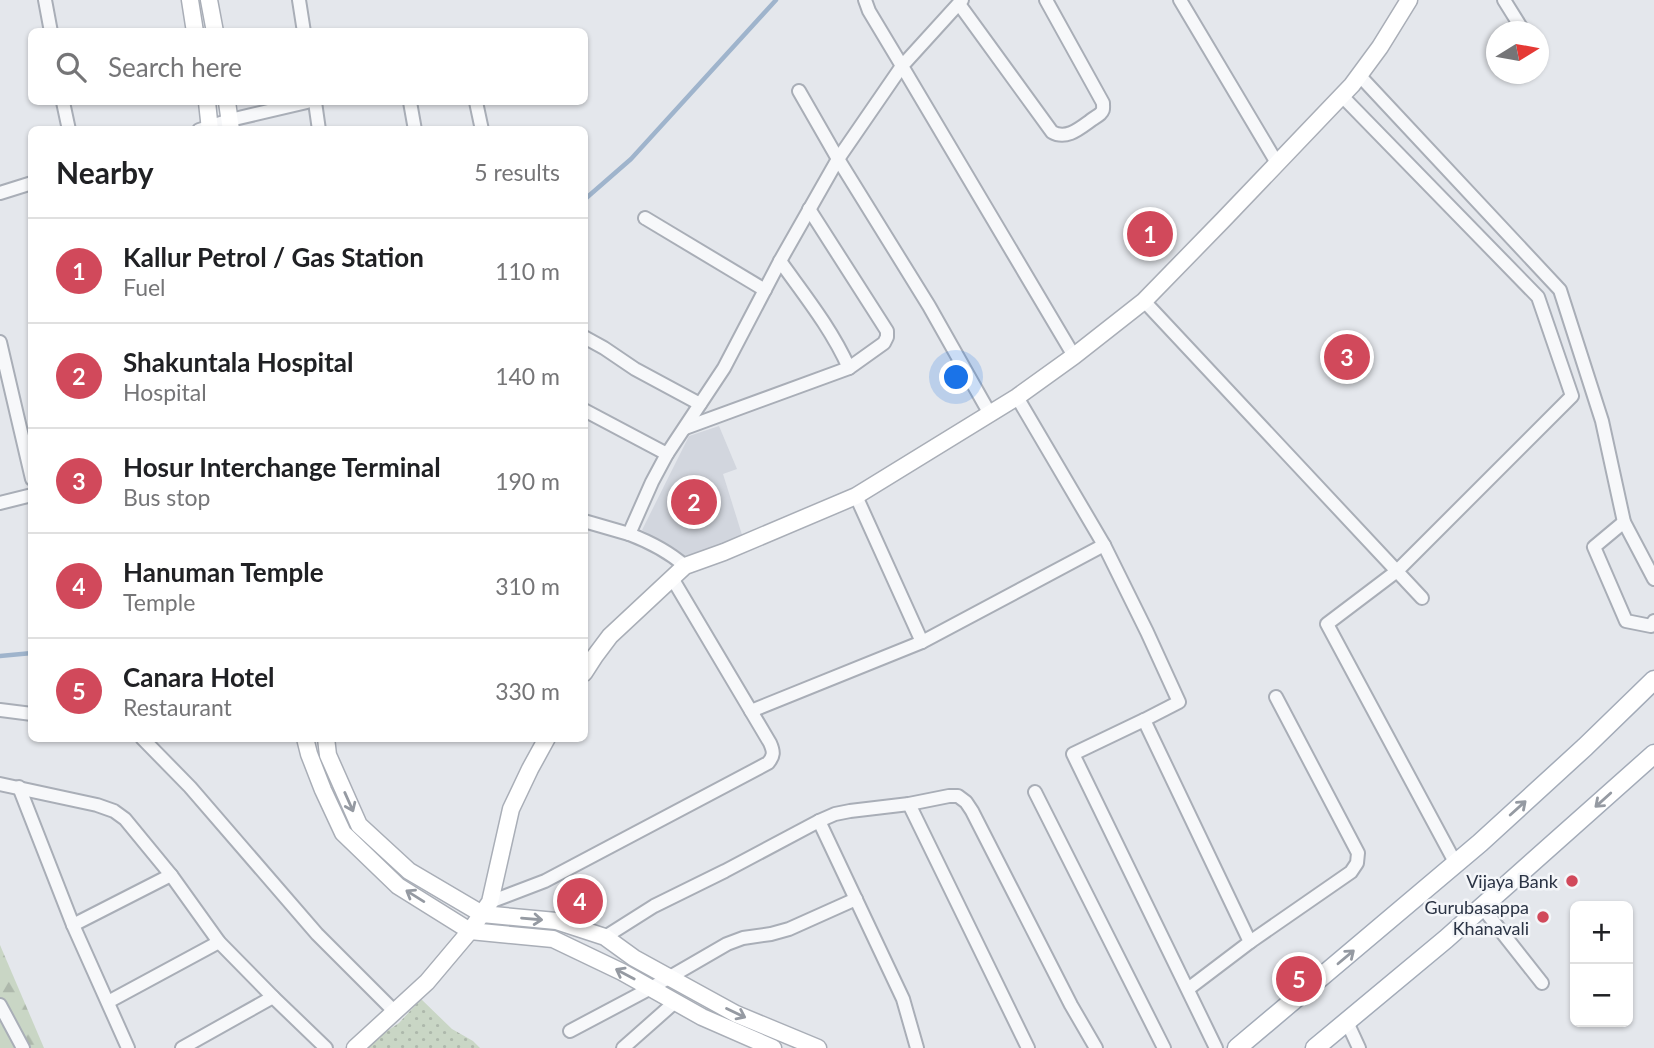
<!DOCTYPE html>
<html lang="en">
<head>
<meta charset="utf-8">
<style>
	body { margin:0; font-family:Lato,sans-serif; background:#f2f2f2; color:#202124 }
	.controls { position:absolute; right:21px; bottom:21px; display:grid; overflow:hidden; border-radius:10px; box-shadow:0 2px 5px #0004 }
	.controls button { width:63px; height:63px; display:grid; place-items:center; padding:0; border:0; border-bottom:2px solid #e0e0e0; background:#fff; color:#202124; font:35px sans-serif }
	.compass { position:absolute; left:1486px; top:21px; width:63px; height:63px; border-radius:50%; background:#fff; box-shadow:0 2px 5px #0004; rotate:79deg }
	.you { position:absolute; left:957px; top:378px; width:24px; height:24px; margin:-18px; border:5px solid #fff; border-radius:50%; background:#1a73e8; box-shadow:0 0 0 10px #1a73e833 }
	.badge { display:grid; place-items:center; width:46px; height:46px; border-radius:50%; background:#d1495b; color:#fff; font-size:23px; font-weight:700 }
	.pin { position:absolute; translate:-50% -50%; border:4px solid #fff; box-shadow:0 2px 7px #0006 }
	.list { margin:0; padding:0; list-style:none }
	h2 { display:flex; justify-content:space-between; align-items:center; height:91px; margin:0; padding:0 28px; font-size:30px }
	h2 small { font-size:23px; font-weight:400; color:#757577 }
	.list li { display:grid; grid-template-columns:46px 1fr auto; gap:21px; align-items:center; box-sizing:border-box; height:105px; padding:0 28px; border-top:2px solid #e0e0e0 }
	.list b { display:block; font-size:26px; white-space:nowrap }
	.list p { margin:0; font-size:23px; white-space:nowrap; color:#757577 }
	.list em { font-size:23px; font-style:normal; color:#757577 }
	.icon { flex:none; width:38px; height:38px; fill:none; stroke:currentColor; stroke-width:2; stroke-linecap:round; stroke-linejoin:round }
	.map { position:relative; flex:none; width:1654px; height:1048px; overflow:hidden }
	.search { position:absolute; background:#fff; box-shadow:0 2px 5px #0004; left:28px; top:28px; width:560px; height:77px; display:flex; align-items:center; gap:18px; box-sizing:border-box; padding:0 24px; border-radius:10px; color:#757577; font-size:26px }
	.panel { position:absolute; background:#fff; box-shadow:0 2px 5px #0004; left:28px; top:126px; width:560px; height:616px; border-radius:10px }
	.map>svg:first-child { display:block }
</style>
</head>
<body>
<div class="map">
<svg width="1654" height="1048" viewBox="0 0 1654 1048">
	<defs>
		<pattern id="grass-dots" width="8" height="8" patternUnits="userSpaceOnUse" patternTransform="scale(1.75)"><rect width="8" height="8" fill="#c9d6c5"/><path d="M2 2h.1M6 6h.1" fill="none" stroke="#adb8ab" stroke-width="1.8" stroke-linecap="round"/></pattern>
		<pattern id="forest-firs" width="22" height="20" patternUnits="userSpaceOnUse" patternTransform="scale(1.75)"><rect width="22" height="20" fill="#c9d6c5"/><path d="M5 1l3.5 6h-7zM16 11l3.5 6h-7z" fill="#adb8ab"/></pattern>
	</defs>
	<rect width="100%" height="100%" fill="#e4e7ec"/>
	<polygon fill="#d2d6de" points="719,426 737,469 723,474 743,538 685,556 642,530 689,436"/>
	<polygon fill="url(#grass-dots)" points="421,999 452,1029 473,1041 480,1048 362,1048 399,1023"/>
	<polygon fill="url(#forest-firs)" points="0,945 44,1048 0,1048"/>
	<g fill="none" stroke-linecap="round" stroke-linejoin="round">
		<g stroke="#9fb4cc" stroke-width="4.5">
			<polyline points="584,200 631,159 776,0"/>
			<polyline points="0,656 32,653"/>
		</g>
		<g stroke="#a9aeb7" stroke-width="16">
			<g id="street">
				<polyline points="45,0 51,32"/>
				<polyline points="299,0 304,32"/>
				<polyline points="962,0 902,66 1074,356"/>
				<polyline points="1180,0 1277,163"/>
				<polyline points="1504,0 1524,32"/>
				<path d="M959 4 1052 132C1066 140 1079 129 1090 121 1091 120 1099 115 1100 114 1104 110 1103 109 1103 103L1046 0"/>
				<polyline points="1359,75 1560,290 1602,421 1624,522 1654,579"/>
				<polyline points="799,91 838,159 929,306 990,414"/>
				<polyline points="1342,96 1538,297 1572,396 1397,571 1327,624 1456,864"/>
				<polyline points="63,102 69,130"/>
				<polyline points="315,102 319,130"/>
				<polyline points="410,102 415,130"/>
				<polyline points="476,102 482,130"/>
				<polyline points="199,130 230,120 307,102"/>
				<polyline points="0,193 32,183"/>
				<polyline points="645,218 765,290"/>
				<path d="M780 261C805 296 831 328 849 368L884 343 887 337V331L809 209"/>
				<polyline points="1144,301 1422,598"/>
				<polyline points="584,337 604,348 635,369 700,404"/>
				<polyline points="0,342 32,479"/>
				<polyline points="1017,397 1104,545 1147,632 1179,702 1144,720 1250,942 1188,989"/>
				<polyline points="584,410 667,454"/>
				<polyline points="685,428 849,368"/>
				<polyline points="856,496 922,642"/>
				<polyline points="0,503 32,495"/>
				<polyline points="584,521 629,534"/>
				<polyline points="1624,522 1594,547 1626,621 1651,626 1654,621"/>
				<path d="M685 566C668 551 650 542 629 534L652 482 667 454 724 368 780 261 838 159 902 66 869 11 865 0"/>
				<polyline points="0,710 32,714"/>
				<polyline points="751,711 922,642 1104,545"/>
				<polyline points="1144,720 1073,754 1216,1048"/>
				<polyline points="142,738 190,787 317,934 395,1012"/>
				<polyline points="0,784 97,805 114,811 125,819 171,875 219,942 273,997 326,1048"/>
				<polyline points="19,787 73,925 128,1048"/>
				<polyline points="1035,792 1164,1048"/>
				<polyline points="909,804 1028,1048"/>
				<polyline points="819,821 903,999 917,1048"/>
				<path d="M490 902 545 881 768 763C774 756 774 752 770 743L672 578"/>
				<polyline points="1482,907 1542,983"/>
				<polyline points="73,925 171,875"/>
				<polyline points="605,937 654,906 725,871 819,821 835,814 850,811 909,804 949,796 958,796 966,802 972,811 1071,1005 1096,1048"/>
				<polyline points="1250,942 1351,872 1357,863 1358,853 1276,697"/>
				<polyline points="108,1002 219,942"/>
				<polyline points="0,1005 23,1048"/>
				<polyline points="1347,1022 1359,1048"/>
				<polyline points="570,1031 651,988 727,944 743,938 771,934 789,929 856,899"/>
				<polyline points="182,1048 273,997"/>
				<polyline points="623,1048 675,1002"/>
			</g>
		</g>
		<g stroke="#a9aeb7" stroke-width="19">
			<g id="secondary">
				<polyline points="190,0 195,32"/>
				<polyline points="209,0 215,32"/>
				<polyline points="207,102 210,130"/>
				<polyline points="227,102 231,130"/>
				<polyline points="584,673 595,656 610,636 685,566 724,552 856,496 1017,397 1074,356 1144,301 1223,220 1352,85 1380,47 1409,0"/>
				<polyline points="305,738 309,754 323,790 343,833 398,886 470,931 553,939 622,972 702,1017 773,1048"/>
				<polyline points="326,738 328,755 359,825 409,871 482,914 556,921 605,937 634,958 736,1014 818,1048"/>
				<polyline points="355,1048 427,982 470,931 490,902 511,809 530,769 547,738"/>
			</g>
		</g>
		<g stroke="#a3abb8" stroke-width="21">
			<g id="primary">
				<polyline points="1237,1048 1480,843 1585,747 1654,680"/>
				<polyline points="1315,1048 1446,939 1654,754"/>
			</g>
		</g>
		<use href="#street" stroke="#f7f8fa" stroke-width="12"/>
		<use href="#secondary" stroke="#fff" stroke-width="16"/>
		<use href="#primary" stroke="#fff" stroke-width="18"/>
	</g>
	<defs><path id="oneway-shaft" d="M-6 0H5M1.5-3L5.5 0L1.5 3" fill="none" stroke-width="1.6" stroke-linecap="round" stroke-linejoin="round" transform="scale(1.75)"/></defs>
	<g stroke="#959aa2">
		<use href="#oneway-shaft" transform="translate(1603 800) rotate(138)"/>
		<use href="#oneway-shaft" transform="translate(349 802) rotate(66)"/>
		<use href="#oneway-shaft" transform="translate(1518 808) rotate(-42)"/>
		<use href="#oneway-shaft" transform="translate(415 896) rotate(-148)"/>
		<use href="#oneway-shaft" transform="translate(532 919) rotate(5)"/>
		<use href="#oneway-shaft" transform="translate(1346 957) rotate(-40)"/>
		<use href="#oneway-shaft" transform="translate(625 974) rotate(-152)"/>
		<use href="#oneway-shaft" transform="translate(736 1013) rotate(26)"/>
	</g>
	<g fill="#d1495b" stroke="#f4f6f9" stroke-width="2.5">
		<circle cx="1572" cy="881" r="7"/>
		<circle cx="1543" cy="917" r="7"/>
	</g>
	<g text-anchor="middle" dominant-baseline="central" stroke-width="5" stroke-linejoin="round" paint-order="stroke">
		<g font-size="18" fill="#2b3445" stroke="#f4f6f9" text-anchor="end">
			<text x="1558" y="881">Vijaya Bank</text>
			<text x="1529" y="907">Gurubasappa<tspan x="1529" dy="21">Khanavali</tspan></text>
		</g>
	</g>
</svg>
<div class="controls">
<button>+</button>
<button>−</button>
</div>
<svg class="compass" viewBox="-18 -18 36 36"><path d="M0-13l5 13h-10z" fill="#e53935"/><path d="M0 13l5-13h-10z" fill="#757577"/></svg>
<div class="you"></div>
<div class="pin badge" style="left:1150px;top:234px">1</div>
<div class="pin badge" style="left:694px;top:502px">2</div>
<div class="pin badge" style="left:1347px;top:357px">3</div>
<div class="pin badge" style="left:580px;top:901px">4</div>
<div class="pin badge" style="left:1299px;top:979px">5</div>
<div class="search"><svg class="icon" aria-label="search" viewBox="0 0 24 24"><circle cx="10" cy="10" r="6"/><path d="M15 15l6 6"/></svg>Search here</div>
<section class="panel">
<h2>Nearby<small>5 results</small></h2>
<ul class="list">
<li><span class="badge">1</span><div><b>Kallur Petrol / Gas Station</b><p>Fuel</p></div><em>110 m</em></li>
<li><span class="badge">2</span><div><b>Shakuntala Hospital</b><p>Hospital</p></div><em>140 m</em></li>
<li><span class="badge">3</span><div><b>Hosur Interchange Terminal</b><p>Bus stop</p></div><em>190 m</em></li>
<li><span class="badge">4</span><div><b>Hanuman Temple</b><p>Temple</p></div><em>310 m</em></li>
<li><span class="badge">5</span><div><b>Canara Hotel</b><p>Restaurant</p></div><em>330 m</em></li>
</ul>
</section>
</div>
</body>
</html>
